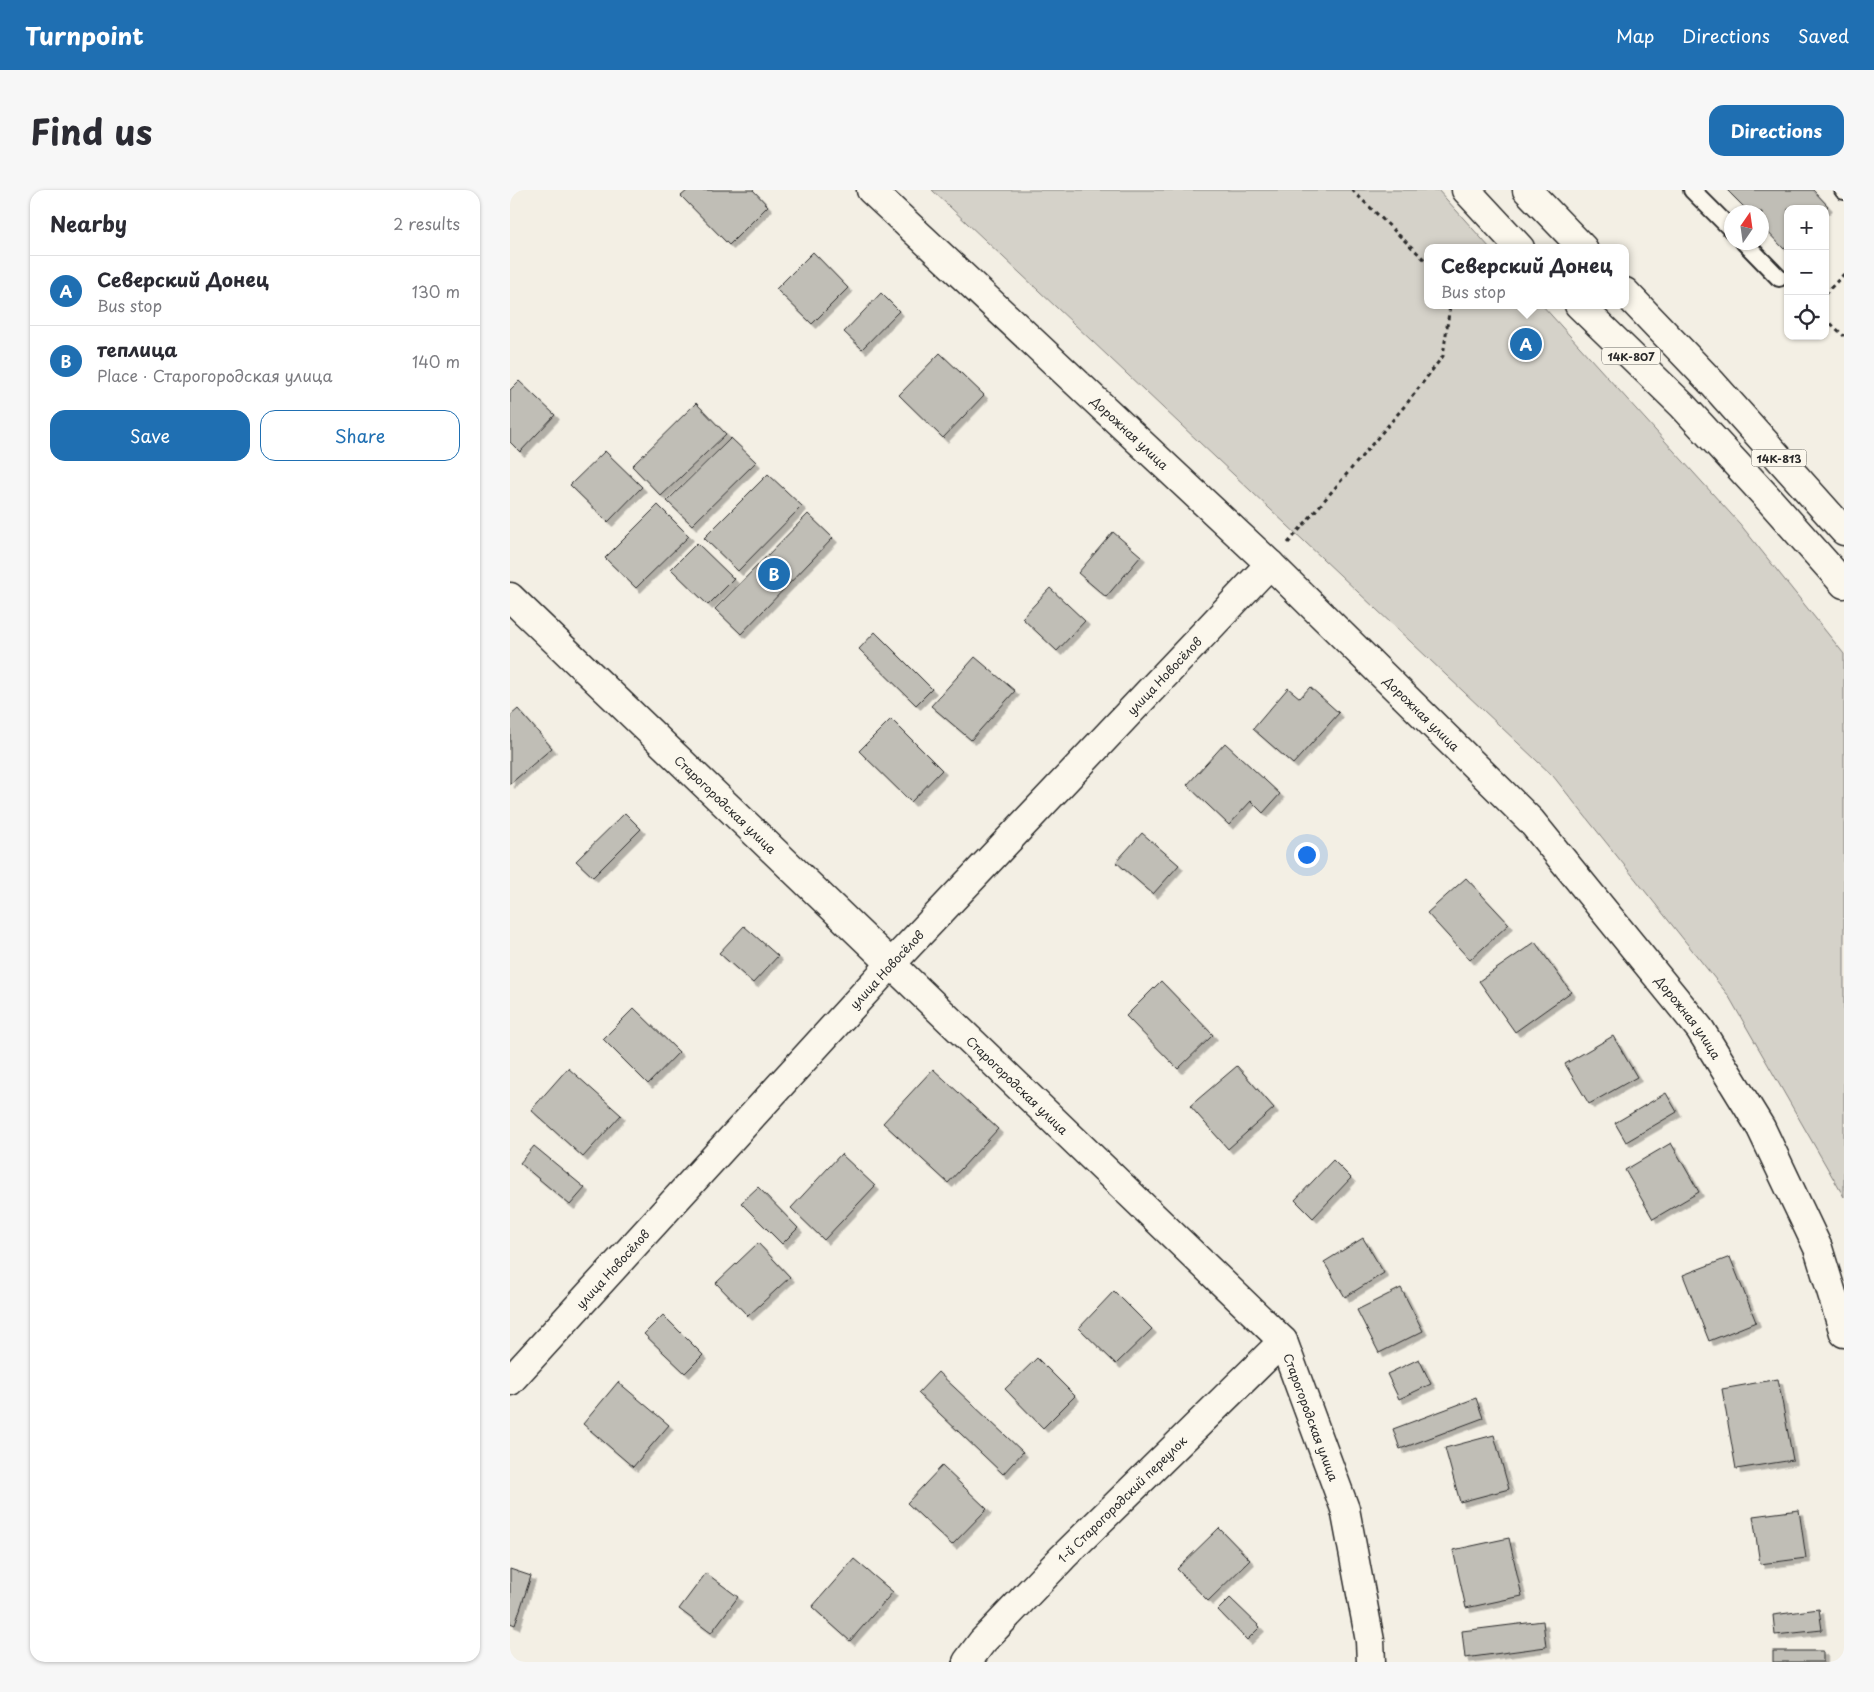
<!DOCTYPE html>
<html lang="en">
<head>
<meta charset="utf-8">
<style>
	body { margin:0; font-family:"Playpen Sans",sans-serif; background:#f7f7f7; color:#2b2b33 }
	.controls { position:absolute; right:15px; top:15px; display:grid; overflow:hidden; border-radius:10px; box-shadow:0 1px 4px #0004 }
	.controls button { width:45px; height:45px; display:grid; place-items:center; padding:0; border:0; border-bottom:1px solid #e1e1e2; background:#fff; color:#2b2b33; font:25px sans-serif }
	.compass { position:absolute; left:1214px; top:15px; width:45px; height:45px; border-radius:50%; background:#fff; box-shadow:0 1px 4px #0004; rotate:13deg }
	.you { position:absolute; left:796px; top:664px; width:18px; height:18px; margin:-12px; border:4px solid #fff; border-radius:50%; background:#1a73e8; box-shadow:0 0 0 8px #1a73e833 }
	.badge { display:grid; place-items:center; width:32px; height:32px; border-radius:50%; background:#1f6fb2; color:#fff; font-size:16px; font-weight:700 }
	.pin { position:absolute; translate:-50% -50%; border:2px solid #fff; box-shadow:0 1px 5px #0006 }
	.popup { position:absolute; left:914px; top:54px; width:205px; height:65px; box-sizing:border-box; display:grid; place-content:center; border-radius:10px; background:#fff; filter:drop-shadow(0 1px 4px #0005); font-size:16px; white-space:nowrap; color:#7c7c81 }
	.popup b { font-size:19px; color:#2b2b33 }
	.popup::after { content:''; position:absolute; left:50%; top:100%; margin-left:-10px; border:10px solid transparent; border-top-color:#fff }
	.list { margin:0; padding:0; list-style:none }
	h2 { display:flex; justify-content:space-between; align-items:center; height:65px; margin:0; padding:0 20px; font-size:21px }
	h2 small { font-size:16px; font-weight:400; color:#7c7c81 }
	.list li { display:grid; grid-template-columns:32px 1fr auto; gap:15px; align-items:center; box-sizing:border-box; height:70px; padding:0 20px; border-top:1px solid #e1e1e2 }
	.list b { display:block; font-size:19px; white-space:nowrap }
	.list p { margin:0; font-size:16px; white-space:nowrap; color:#7c7c81 }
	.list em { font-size:16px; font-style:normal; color:#7c7c81 }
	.actions { display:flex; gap:10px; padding:15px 20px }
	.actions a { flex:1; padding:11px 0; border:1px solid #1f6fb2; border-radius:15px; text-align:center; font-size:18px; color:#1f6fb2 }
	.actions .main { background:#1f6fb2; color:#fff }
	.icon { flex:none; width:28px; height:28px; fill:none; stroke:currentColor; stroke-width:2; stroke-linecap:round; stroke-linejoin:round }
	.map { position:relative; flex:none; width:1334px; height:1472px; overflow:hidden; border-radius:15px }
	header { display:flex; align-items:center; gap:30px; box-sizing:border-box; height:70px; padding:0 25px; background:#1f6fb2; color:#fff }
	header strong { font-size:24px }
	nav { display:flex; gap:28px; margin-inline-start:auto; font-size:18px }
	.intro { display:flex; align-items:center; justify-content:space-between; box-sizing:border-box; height:120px; padding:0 30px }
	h1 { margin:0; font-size:35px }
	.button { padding:12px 22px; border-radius:15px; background:#1f6fb2; color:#fff; font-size:18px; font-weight:700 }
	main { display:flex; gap:30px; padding:0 30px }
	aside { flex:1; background:#fff; border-radius:15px; box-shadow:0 1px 4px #0004 }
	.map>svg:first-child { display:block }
</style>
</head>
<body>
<header>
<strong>Turnpoint</strong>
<nav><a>Map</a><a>Directions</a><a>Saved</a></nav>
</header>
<div class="intro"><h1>Find us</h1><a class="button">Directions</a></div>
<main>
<aside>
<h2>Nearby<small>2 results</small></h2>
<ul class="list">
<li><span class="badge">A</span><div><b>Северский Донец</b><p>Bus stop</p></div><em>130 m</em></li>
<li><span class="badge">B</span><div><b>теплица</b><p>Place · Старогородская улица</p></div><em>140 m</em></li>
</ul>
<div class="actions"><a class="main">Save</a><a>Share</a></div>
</aside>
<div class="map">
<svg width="1334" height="1472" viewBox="0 0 1334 1472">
	<defs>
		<filter id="shadow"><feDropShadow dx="4.5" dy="4.5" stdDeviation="0" flood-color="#0004"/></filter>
	</defs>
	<rect width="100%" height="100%" fill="#f3efe4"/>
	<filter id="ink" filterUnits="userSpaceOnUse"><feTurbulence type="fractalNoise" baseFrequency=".02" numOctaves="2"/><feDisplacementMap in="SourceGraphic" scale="10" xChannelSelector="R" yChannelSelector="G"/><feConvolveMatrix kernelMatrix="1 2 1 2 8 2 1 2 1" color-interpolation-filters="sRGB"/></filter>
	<g filter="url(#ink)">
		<polygon fill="#d5d2c9" stroke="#807e7a" points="422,0 928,0 980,58 917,58 917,115 1032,115 1230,334 1334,464 1334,1007 1218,805 1043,586"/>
		<g fill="#c0beb6" stroke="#2b2b2b" filter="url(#shadow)">
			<polygon points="178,0 243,0 258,16 219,55 171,6"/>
			<polygon points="1217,0 1303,0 1318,16 1315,19 1278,19 1278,55 1274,59 1252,36 1252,22 1239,22"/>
			<polygon points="303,62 338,98 302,134 266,99"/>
			<polygon points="371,103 389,121 352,159 334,142"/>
			<polygon points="430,163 474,205 433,248 389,205"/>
			<polygon points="9,191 45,225 10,262 0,252 0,200"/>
			<polygon points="186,213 216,244 151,306 122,276"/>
			<polygon points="221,248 246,272 182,335 157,311"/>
			<polygon points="95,261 132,297 98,332 60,295"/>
			<polygon points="258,284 292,316 228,381 194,348"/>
			<polygon points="148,315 179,346 126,398 95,368"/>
			<polygon points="298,324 323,348 231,444 205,419"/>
			<polygon points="603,342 631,366 596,407 568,383"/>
			<polygon points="187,353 224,389 198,415 161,379"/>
			<polygon points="540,398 575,431 547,461 512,428"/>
			<polygon points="365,442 422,499 406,515 349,459"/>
			<polygon points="465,467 505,501 461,550 421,516"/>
			<polygon points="800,497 829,523 783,574 743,539 778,498 790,508"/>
			<polygon points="8,519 42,558 0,594 0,526"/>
			<polygon points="381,529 432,580 401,612 349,561"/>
			<polygon points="715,553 770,604 753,623 741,611 719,635 677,595"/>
			<polygon points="115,623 131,639 83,687 66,671"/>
			<polygon points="632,643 669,675 643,704 606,672"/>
			<polygon points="956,688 999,734 960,770 917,723"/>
			<polygon points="234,736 268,766 243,793 209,763"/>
			<polygon points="1025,752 1061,802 1005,842 969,791"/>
			<polygon points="651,791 703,845 668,879 616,826"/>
			<polygon points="124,818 169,862 138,894 93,849"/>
			<polygon points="1103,846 1127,887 1079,914 1055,874"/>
			<polygon points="727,876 764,918 718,959 680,916"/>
			<polygon points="58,878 111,925 73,967 21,920"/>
			<polygon points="423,879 488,939 438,993 373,933"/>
			<polygon points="1156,903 1167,922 1116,952 1105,933"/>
			<polygon points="1161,953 1189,1002 1143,1029 1115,980"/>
			<polygon points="24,956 75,998 60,1015 10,973"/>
			<polygon points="331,964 365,996 314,1050 281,1018"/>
			<polygon points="823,970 841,988 803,1028 785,1010"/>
			<polygon points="248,997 288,1038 272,1054 231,1013"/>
			<polygon points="853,1048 874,1083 835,1107 814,1072"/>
			<polygon points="248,1053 280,1087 238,1126 206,1093"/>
			<polygon points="1220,1067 1246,1132 1199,1151 1173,1085"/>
			<polygon points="891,1098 913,1141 869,1163 847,1120"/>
			<polygon points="604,1101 642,1139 606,1174 569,1138"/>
			<polygon points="153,1125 193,1165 175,1183 134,1144"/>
			<polygon points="527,1168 565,1206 533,1238 495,1199"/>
			<polygon points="909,1169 921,1194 889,1209 877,1184"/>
			<polygon points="428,1182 513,1262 493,1284 408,1203"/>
			<polygon points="1268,1189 1283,1270 1226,1279 1212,1199"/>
			<polygon points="108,1192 159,1235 123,1277 73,1234"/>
			<polygon points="966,1208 973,1228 890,1259 883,1239"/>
			<polygon points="984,1245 999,1299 950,1312 935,1258"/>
			<polygon points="432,1276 477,1319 442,1355 397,1313"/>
			<polygon points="1289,1320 1296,1368 1250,1374 1243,1326"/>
			<polygon points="709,1338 740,1370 698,1411 667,1379"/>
			<polygon points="999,1348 1012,1406 956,1418 943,1360"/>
			<polygon points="344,1369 383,1402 340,1451 302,1417"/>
			<polygon points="0,1379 21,1386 5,1435 0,1433"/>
			<polygon points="196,1383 228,1407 201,1443 169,1419"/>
			<polygon points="720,1408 750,1437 737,1450 708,1420"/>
			<polygon points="1309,1419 1312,1440 1265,1445 1263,1425"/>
			<polygon points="1033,1431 1036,1457 955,1468 952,1441"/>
			<rect x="1263" y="1461" width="50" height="11"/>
		</g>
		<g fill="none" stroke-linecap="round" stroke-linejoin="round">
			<g stroke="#2b2b2b" stroke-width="20">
				<g id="lane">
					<polyline points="1182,0 1222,40"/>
					<polyline points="1333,0 1334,1"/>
					<polyline points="1234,52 1269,88"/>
				</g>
			</g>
			<g stroke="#2b2b2b" stroke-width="31">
				<g id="street">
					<path id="s1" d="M361 0 760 374 1021 631 1190 839 1251 938 1308 1058 1334 1143"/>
					<path id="s2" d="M0 407 773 1151 835 1319 860 1451 861 1472"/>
					<path id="s3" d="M0 1191 381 774 760 374"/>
					<path id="s4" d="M457 1472 472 1452 553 1367 773 1151"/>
				</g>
			</g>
			<g stroke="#2b2b2b" stroke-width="31">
				<g id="primary">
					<polyline points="956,0 1010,58"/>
					<polyline points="1017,0 1073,58"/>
					<polyline points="1115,102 1203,194 1334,341"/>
					<polyline points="1069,115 1173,216 1255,305 1334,394"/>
				</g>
			</g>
			<g stroke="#2b2b2b" stroke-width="3" stroke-dasharray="4 4" stroke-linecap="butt">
				<polyline points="842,0 917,72"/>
				<polyline points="1315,104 1334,84"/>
				<polyline points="1315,128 1334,146"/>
				<polyline points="778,353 898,212 933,166 940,115"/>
			</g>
			<use href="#lane" stroke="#fbf7ec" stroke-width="16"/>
			<use href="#street" stroke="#fbf7ec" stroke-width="28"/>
			<use href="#primary" stroke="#fbf7ec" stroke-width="28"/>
		</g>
	</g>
	<g text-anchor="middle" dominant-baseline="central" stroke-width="4" stroke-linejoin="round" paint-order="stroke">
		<g fill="#fbf7ec" stroke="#696865" stroke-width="1">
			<rect x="1092" y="157.5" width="58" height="17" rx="4"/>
			<rect x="1241.5" y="259.5" width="55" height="17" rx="4"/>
		</g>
		<g font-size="11" font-weight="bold" fill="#2b2b2b">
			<text x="1121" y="166">14К-807</text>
			<text x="1269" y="268">14К-813</text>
		</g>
		<g font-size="12" fill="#2b2b2b" stroke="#fbf7ec">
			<text stroke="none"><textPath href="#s1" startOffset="355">Дорожная улица</textPath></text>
			<text stroke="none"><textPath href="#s3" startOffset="962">улица Новосёлов</textPath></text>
			<text stroke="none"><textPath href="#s1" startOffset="760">Дорожная улица</textPath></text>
			<text stroke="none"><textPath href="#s2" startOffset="299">Старогородская улица</textPath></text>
			<text stroke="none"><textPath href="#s3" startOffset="558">улица Новосёлов</textPath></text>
			<text stroke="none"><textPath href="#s1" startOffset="1165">Дорожная улица</textPath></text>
			<text stroke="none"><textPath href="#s2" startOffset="704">Старогородская улица</textPath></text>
			<text stroke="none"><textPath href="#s3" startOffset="152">улица Новосёлов</textPath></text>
			<text stroke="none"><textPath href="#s2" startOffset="1154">Старогородская улица</textPath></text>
			<text stroke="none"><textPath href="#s4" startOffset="225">1-й Старогородский переулок</textPath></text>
		</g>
	</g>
</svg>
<div class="controls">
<button>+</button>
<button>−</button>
<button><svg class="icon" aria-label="locate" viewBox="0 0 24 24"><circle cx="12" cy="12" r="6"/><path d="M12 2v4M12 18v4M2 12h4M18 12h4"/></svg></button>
</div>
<svg class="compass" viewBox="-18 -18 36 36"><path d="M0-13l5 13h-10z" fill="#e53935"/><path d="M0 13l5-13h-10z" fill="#7c7c81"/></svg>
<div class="you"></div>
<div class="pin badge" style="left:1016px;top:154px">A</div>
<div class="popup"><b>Северский Донец</b>Bus stop</div>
<div class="pin badge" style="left:264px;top:384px">B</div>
</div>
</main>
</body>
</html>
